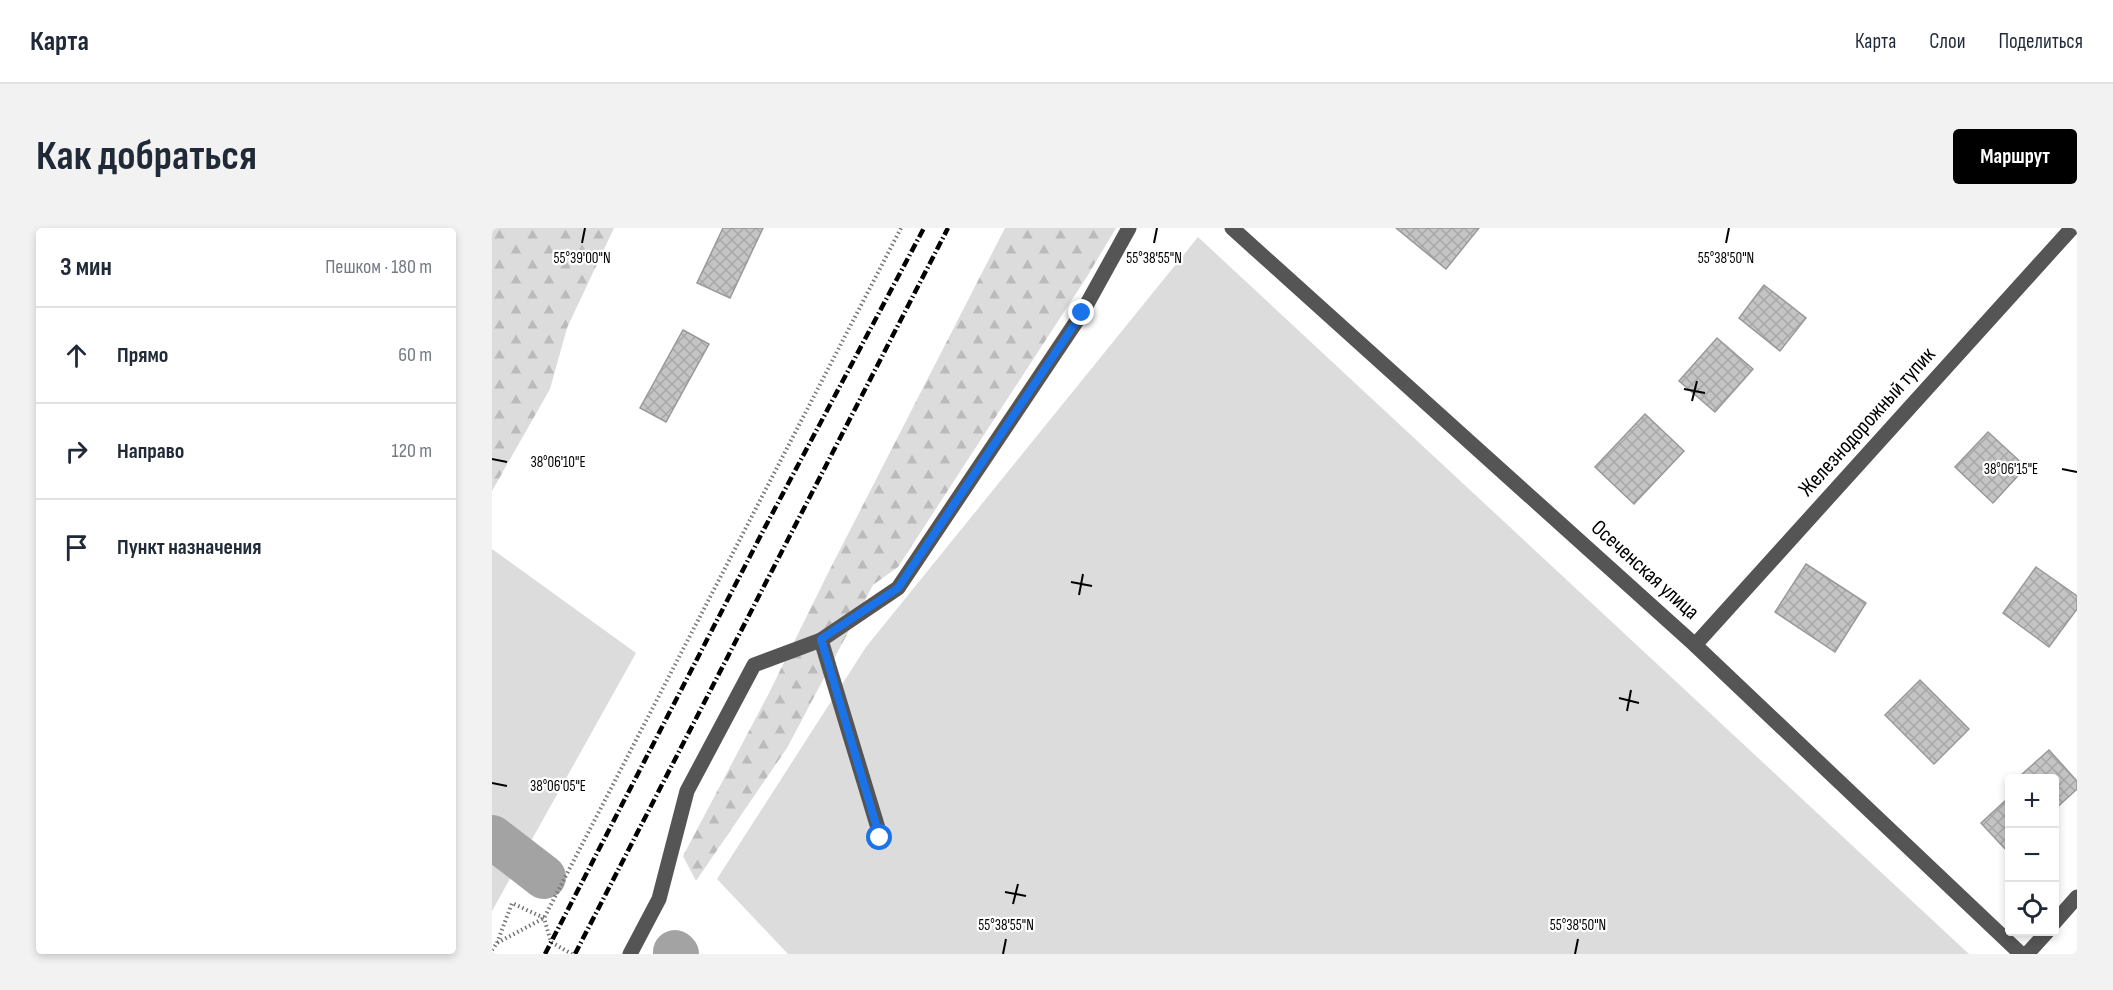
<!DOCTYPE html>
<html lang="ru">
<head>
<meta charset="utf-8">
<style>
	body { margin:0; font-family:"Sofia Sans Condensed",sans-serif; background:#f2f2f3; color:#1f2937 }
	.controls { position:absolute; right:18px; bottom:18px; display:grid; overflow:hidden; border-radius:6px; box-shadow:0 3px 9px #0003 }
	.controls button { width:54px; height:54px; display:grid; place-items:center; padding:0; border:0; border-bottom:2px solid #e0e1e3; background:#fff; color:#1f2937; font:30px sans-serif }
	.stop { position:absolute; width:18px; height:18px; margin:-14px; border:4px solid #1a73e8; border-radius:50%; background:#fff }
	.stop.end { background:#1a73e8; border-color:#fff; box-shadow:0 2px 6px #0008 }
	.list { margin:0; padding:0; list-style:none }
	h2 { display:flex; justify-content:space-between; align-items:center; height:78px; margin:0; padding:0 24px; font-size:26px }
	h2 small { font-size:20px; font-weight:400; color:#747a83 }
	.list li { display:grid; grid-template-columns:39px 1fr auto; gap:18px; align-items:center; box-sizing:border-box; height:96px; padding:0 24px; border-top:2px solid #e0e1e3 }
	.list b { display:block; font-size:22px; white-space:nowrap }
	.list em { font-size:20px; font-style:normal; color:#747a83 }
	.icon { flex:none; width:33px; height:33px; fill:none; stroke:currentColor; stroke-width:2; stroke-linecap:round; stroke-linejoin:round }
	.map { position:relative; flex:none; width:1585px; height:726px; overflow:hidden; border-radius:6px }
	header { display:flex; align-items:center; gap:36px; box-sizing:border-box; height:84px; padding:0 30px; background:#fff; border-bottom:2px solid #e0e1e3 }
	header strong { font-size:28px }
	nav { display:flex; gap:33px; margin-inline-start:auto; font-size:21px }
	.intro { display:flex; align-items:center; justify-content:space-between; box-sizing:border-box; height:144px; padding:0 36px }
	h1 { margin:0; font-size:42px }
	.button { padding:15px 27px; border-radius:6px; background:#000; color:#fff; font-size:21px; font-weight:700 }
	main { display:flex; gap:36px; padding:0 36px }
	aside { flex:1; background:#fff; border-radius:6px; box-shadow:0 3px 9px #0003 }
	.map>svg:first-child { display:block }
</style>
</head>
<body>
<header>
<strong>Карта</strong>
<nav><a>Карта</a><a>Слои</a><a>Поделиться</a></nav>
</header>
<div class="intro"><h1>Как добраться</h1><a class="button">Маршрут</a></div>
<main>
<aside>
<h2>3 мин<small>Пешком · 180 m</small></h2>
<ul class="list">
<li><svg class="icon" aria-label="ahead" viewBox="0 0 24 24"><path d="M12 20V5M6 11l6-6 6 6"/></svg><div><b>Прямо</b></div><em>60 m</em></li>
<li><svg class="icon" aria-label="right" viewBox="0 0 24 24"><path d="M7 20v-9h11M14 6l5 5-5 5"/></svg><div><b>Направо</b></div><em>120 m</em></li>
<li><svg class="icon" aria-label="arrive" viewBox="0 0 24 24"><path d="M6 21V4h12l-3 4 3 4H6"/></svg><div><b>Пункт назначения</b></div></li>
</ul>
</aside>
<div class="map">
<svg width="1585" height="726" viewBox="0 0 1585 726">
	<defs>
		<pattern id="forest-firs" width="22" height="20" patternUnits="userSpaceOnUse" patternTransform="scale(1.5)"><rect width="22" height="20" fill="#dcdcdc"/><path d="M5 1l3.5 6h-7zM16 11l3.5 6h-7z" fill="#bbb"/></pattern>
		<pattern id="building-cross-hatch" width="8" height="8" patternUnits="userSpaceOnUse" patternTransform="scale(1.5)"><rect width="8" height="8" fill="#c4c4c4"/><path d="M0 0l8 8M0 8l8-8" fill="none" stroke="#a7a7a7"/></pattern>
	</defs>
	<rect width="100%" height="100%" fill="#fff"/>
	<g fill="#dcdcdc">
		<polygon points="706,9 1477,726 296,726 225,651 374,419"/>
		<polygon points="0,321 144,425 0,683"/>
	</g>
	<g fill="url(#forest-firs)">
		<polygon points="0,0 122,0 75,100 58,161 0,263"/>
		<polygon points="513,0 624,0 596,47 406,339 381,357 295,520 204,653 191,628 276,467 334,349"/>
	</g>
	<g fill="none" stroke-linecap="round" stroke-linejoin="round">
		<g stroke="#a3a3a3" stroke-width="44">
			<polyline points="0,609 52,649"/>
			<polyline points="183,724 185,726"/>
		</g>
	</g>
	<g fill="url(#building-cross-hatch)" stroke="#999" stroke-width="1.5">
		<polygon points="231,0 271,0 238,70 205,55"/>
		<polygon points="904,0 987,0 954,41"/>
		<polygon points="1272,57 1314,90 1288,123 1247,90"/>
		<polygon points="191,102 217,116 174,194 148,180"/>
		<polygon points="1225,110 1261,141 1223,184 1187,153"/>
		<polygon points="1153,186 1192,223 1142,276 1103,239"/>
		<polygon points="1496,204 1534,239 1501,275 1463,239"/>
		<polygon points="1314,336 1374,375 1343,424 1283,384"/>
		<polygon points="1544,339 1585,368 1585,381 1557,419 1511,385"/>
		<polygon points="1428,452 1477,501 1442,536 1393,487"/>
		<polygon points="1557,522 1585,553 1585,561 1562,582 1562,550 1532,550 1529,547"/>
		<polygon points="1514,572 1518,576 1518,626 1489,595"/>
	</g>
	<g fill="none" stroke-linecap="round" stroke-linejoin="round">
		<g stroke="#777" stroke-width="4" stroke-dasharray="1.5 3" stroke-linecap="butt">
			<polyline points="5,715 20,675 52,690 59,714 80,726"/>
			<polyline points="0,722 5,715 52,690 409,0"/>
		</g>
		<g stroke="#555" stroke-width="15">
			<polyline points="740,0 1203,417 1529,726"/>
			<polyline points="329,412 389,610"/>
			<polyline points="1203,417 1580,0"/>
			<polyline points="1562,695 1585,669"/>
			<polyline points="138,726 167,671 195,563 262,437 329,412 406,360 590,85 637,0"/>
			<polyline points="1535,726 1555,704"/>
		</g>
		<g stroke="#000" stroke-width="4.5" stroke-dasharray="9 3 1.5 3" stroke-linecap="butt">
			<polyline points="53,726 271,303 432,0"/>
			<polyline points="83,726 456,0"/>
		</g>
	</g>
	<g fill="none" stroke-linecap="round" stroke-linejoin="round">
		<polyline stroke="#1a73e8" stroke-width="8" points="388,610 329,411 406,360 590,85"/>
	</g>
	<path fill="none" stroke="#000" stroke-width="2" d="M90 15 93 0M662 15 665 0M1234 15 1237 0M1192 161 1213 165M1200 173 1205 153M0 231 15 234M1570 241 1585 244M579 354 600 358M587 367 591 346M1127 470 1147 475M1135 483 1139 462M0 555 15 558M513 664 534 668M521 676 526 656M511 726 514 711M1083 726 1086 711"/>
	<g text-anchor="middle" dominant-baseline="central" stroke-width="4.5" stroke-linejoin="round" paint-order="stroke">
		<g font-size="22" fill="#000" stroke="#fff">
			<text transform="translate(1375 194) rotate(-48)">Железнодорожный тупик</text>
			<text transform="translate(1153 342) rotate(42)">Осеченская улица</text>
		</g>
	</g>
	<g font-size="15" text-anchor="middle" fill="#000" stroke="#fff" stroke-width="4.5" stroke-linejoin="round" paint-order="stroke">
		<text x="90" y="35">55°39'00"N</text>
		<text x="662" y="35">55°38'55"N</text>
		<text x="1234" y="35">55°38'50"N</text>
		<text x="66" y="239">38°06'10"E</text>
		<text x="1519" y="246">38°06'15"E</text>
		<text x="66" y="563">38°06'05"E</text>
		<text x="514" y="702">55°38'55"N</text>
		<text x="1086" y="702">55°38'50"N</text>
	</g>
</svg>
<div class="controls">
<button>+</button>
<button>−</button>
<button><svg class="icon" aria-label="locate" viewBox="0 0 24 24"><circle cx="12" cy="12" r="6"/><path d="M12 2v4M12 18v4M2 12h4M18 12h4"/></svg></button>
</div>
<div class="stop" style="left:388px;top:610px"></div>
<div class="stop end" style="left:590px;top:85px"></div>
</div>
</main>
</body>
</html>
